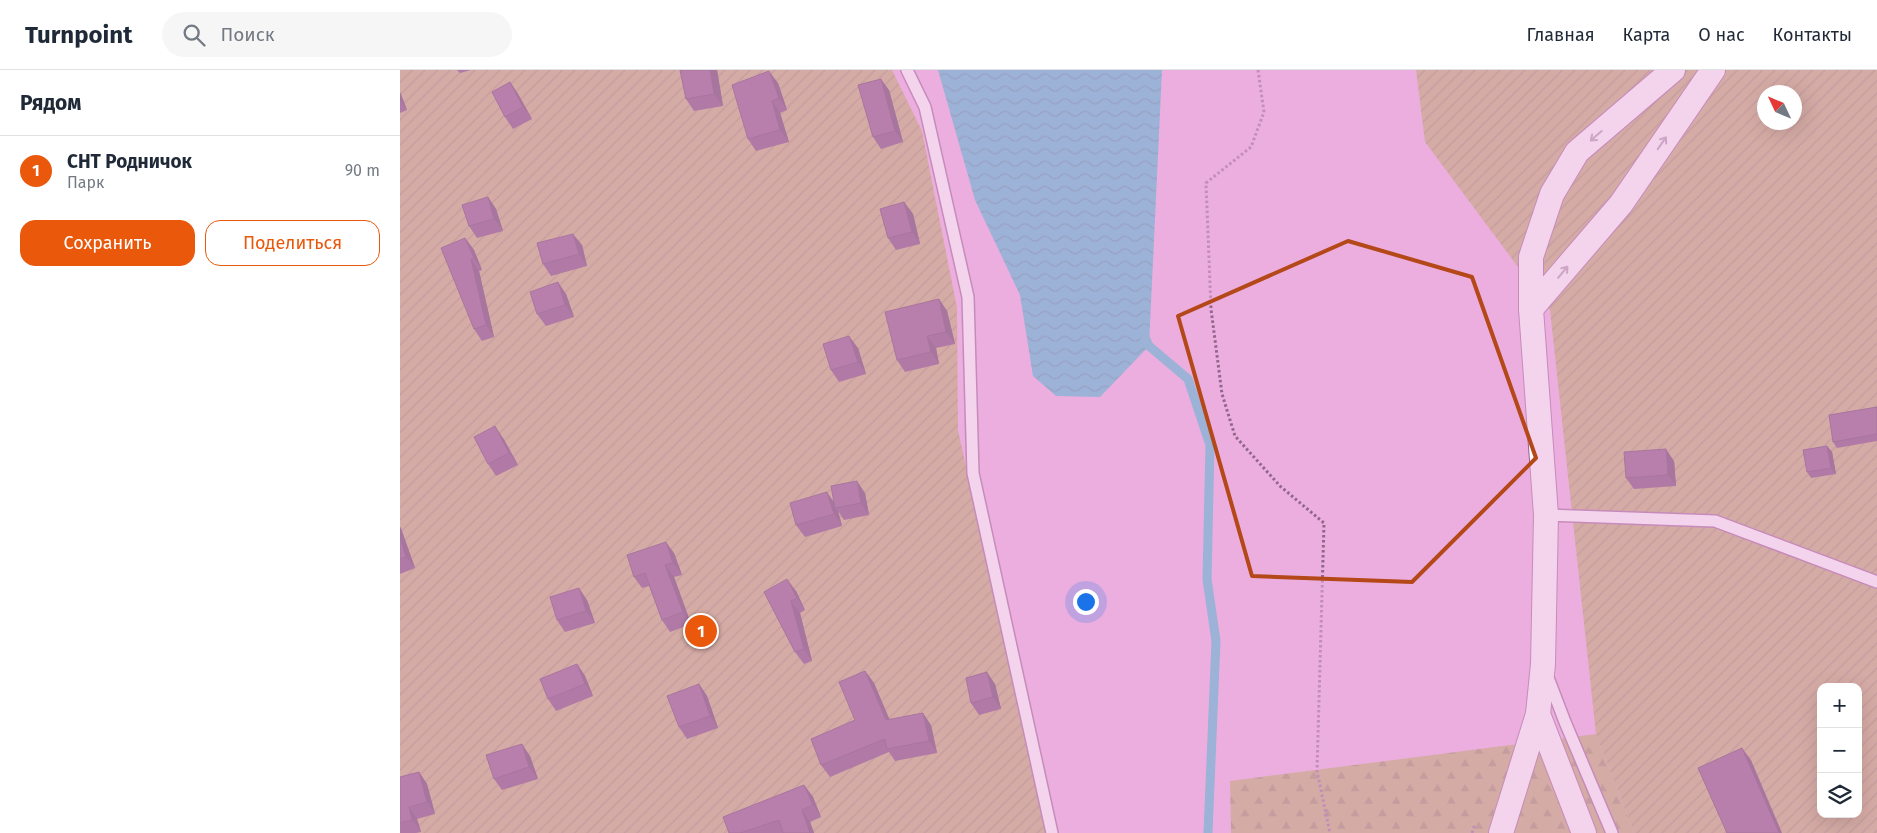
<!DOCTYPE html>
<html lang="ru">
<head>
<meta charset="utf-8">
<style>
	body { margin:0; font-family:"Fira Sans",sans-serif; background:#f6f6f7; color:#1f2937 }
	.controls { position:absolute; right:15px; bottom:15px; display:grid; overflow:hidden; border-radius:10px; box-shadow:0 5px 20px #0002 }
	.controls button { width:45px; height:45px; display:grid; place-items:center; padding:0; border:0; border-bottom:1px solid #e0e1e3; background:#fff; color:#1f2937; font:25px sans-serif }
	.compass { position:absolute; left:1357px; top:15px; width:45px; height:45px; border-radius:50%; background:#fff; box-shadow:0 5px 20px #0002; rotate:314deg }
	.you { position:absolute; left:685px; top:531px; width:18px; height:18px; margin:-12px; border:4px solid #fff; border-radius:50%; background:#1a73e8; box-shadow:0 0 0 8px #1a73e833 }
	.badge { display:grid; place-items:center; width:32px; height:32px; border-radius:50%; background:#ea580c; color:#fff; font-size:16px; font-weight:700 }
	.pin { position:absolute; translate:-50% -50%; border:2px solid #fff; box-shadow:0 1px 5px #0006 }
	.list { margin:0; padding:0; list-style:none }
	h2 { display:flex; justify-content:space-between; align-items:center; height:65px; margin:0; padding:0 20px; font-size:21px }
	h2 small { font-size:16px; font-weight:400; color:#747a83 }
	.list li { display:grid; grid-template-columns:32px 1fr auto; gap:15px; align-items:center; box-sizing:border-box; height:70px; padding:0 20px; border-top:1px solid #e0e1e3 }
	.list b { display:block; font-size:19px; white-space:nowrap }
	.list p { margin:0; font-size:16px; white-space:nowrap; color:#747a83 }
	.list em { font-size:16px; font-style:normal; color:#747a83 }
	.actions { display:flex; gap:10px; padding:15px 20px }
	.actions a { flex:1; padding:11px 0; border:1px solid #ea580c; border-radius:15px; text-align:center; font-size:18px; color:#ea580c }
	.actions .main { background:#ea580c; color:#fff }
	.icon { flex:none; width:28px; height:28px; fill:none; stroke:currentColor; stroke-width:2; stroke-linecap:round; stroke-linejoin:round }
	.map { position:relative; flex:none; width:1477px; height:763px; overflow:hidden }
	header { display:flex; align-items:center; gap:30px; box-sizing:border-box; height:70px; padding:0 25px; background:#fff; border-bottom:1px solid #e0e1e3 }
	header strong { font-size:24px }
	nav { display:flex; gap:28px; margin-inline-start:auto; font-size:18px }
	.search { width:350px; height:45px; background:#f6f6f7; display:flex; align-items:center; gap:12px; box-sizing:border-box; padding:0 18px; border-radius:28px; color:#747a83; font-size:19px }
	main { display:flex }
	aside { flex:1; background:#fff }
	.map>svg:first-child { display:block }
</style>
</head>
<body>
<header>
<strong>Turnpoint</strong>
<div class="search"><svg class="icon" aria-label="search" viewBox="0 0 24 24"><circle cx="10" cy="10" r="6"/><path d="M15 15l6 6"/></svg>Поиск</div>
<nav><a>Главная</a><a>Карта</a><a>О нас</a><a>Контакты</a></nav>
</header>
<main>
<aside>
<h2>Рядом<small></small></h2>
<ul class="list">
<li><span class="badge">1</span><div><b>СНТ Родничок</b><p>Парк</p></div><em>90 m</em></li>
</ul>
<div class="actions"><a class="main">Сохранить</a><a>Поделиться</a></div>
</aside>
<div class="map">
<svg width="1477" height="763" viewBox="0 0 1477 763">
	<defs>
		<pattern id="forest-firs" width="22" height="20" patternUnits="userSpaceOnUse" patternTransform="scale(1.25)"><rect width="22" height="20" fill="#bba661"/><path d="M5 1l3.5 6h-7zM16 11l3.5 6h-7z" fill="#998751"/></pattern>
		<pattern id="garden-furrows" width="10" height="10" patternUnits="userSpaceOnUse" patternTransform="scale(1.25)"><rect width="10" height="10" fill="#bba661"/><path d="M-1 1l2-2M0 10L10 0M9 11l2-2" fill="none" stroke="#998751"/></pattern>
		<pattern id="water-waves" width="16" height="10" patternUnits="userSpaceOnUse" patternTransform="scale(1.25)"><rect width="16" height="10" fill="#3db5cc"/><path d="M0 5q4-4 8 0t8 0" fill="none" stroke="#3493a6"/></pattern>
	</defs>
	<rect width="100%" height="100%" fill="#ebaedf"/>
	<polygon fill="url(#forest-firs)" points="1196,664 1234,763 831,763 830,711"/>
	<g fill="url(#garden-furrows)" fill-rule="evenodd">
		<polygon points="0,0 492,0 522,61 557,238 558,360 646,763 0,763"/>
		<path d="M1016 0H1477V763H1234L1196 664 1150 240 1025 72ZM1364 22H1394V52H1364ZM1421 617H1458V744H1421Z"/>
	</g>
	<polygon fill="url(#water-waves)" points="538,0 762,0 749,276 700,327 656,326 633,306 620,225 575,130"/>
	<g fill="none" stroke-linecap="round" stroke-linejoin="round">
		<polyline stroke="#3db5cc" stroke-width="9" points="745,267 749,276 788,309 810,375 807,509 816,571 808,763"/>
		<g stroke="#99618f" stroke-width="14">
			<g id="lane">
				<polyline points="507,0 525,37 568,227 573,403 652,763"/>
				<polyline points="1146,445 1315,451 1477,512"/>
				<polyline points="1147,605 1165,652 1212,763"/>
			</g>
		</g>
		<g stroke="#99618f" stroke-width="26">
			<g id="street">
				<polyline points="1131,239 1221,134 1313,0"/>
				<polyline points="1101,763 1138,644"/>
				<polyline points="1184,763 1138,644 1143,594 1146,445 1131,239 1131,187 1152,124 1177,82 1273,0"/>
			</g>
		</g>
		<g stroke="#916689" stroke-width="3" stroke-dasharray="2.5 2.5" stroke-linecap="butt">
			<polyline points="858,0 864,42 851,77 806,113 811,239 822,324 835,366 880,416 924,453 917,701 930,763"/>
			<polyline points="1072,763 1075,754"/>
		</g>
		<use href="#lane" stroke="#fff" stroke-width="11"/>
		<use href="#street" stroke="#fff" stroke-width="24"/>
	</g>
	<g fill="#6a3b62">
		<polygon points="57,0 71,0 60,3"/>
		<polygon points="280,0 317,0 323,36 294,41 286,29"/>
		<polygon points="110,12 118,24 132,49 113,59 105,47"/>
		<polygon points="378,13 387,40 380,43 389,72 356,81 348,69"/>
		<polygon points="489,20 503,72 481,79 473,67"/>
		<polygon points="0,22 7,40 0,43"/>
		<polygon points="88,127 96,139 103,161 77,168 69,156"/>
		<polygon points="504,132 513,144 520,174 496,180 488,168"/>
		<polygon points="65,168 74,180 82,200 79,201 94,267 82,271 74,259"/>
		<polygon points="182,175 187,196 151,206 143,194"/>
		<polygon points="166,224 174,247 146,256 137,244"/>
		<polygon points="539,229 547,241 555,274 536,278 539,294 505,302 497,290"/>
		<polygon points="458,278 466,304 439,312 431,300"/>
		<polygon points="1477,337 1477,371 1437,378 1433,372"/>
		<polygon points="103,368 118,395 96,406 88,394"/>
		<polygon points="1427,376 1432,382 1436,404 1411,408 1407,402"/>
		<polygon points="1274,391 1276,416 1234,419 1226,408"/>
		<polygon points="465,423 469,445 444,450 438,441 442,456 405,467 396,455 434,432"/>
		<polygon points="0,457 15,498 0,504"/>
		<polygon points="274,483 282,505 274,507 291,554 270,562 262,550 249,516 242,518 234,507"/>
		<polygon points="396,521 405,540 400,543 412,591 404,594 395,582 364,522"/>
		<polygon points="187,530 195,553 165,562 157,550"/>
		<polygon points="177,594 185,606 193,626 156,641 148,629"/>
		<polygon points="465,601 474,613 489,650 531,655 537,683 495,691 489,682 430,707 421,695 455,650"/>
		<polygon points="299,614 307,626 318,658 287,669 279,657"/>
		<polygon points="595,614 601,639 579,645 571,633"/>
		<polygon points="130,686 138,709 102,720 94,709"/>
		<polygon points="19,702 27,714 35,744 17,749 21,762 16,763 0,763 0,707"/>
		<polygon points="404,715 413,727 421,747 410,752 414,763 329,763"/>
	</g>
	<g fill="#563050">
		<polygon points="310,0 317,0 323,36 314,24"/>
		<polygon points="369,1 378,13 387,40 379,28"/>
		<polygon points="481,9 489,20 503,72 495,61"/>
		<polygon points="110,12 118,24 132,49 123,37"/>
		<polygon points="0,22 7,40 0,30"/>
		<polygon points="372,31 380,43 389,72 380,60"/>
		<polygon points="88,127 96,139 103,161 94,149"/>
		<polygon points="504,132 513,144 520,174 512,162"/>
		<polygon points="173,164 182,175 187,196 179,184"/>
		<polygon points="65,168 74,180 82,200 74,188"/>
		<polygon points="71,189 79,201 94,267 86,255"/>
		<polygon points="158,212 166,224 174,247 165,235"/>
		<polygon points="539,229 547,241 555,274 546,262"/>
		<polygon points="449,266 458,278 466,304 458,292"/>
		<polygon points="527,266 536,278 539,294 531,282"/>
		<polygon points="95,356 103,368 118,395 109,383"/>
		<polygon points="1427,376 1432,382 1436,404 1431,398"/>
		<polygon points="1266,379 1274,391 1276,416 1268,405"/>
		<polygon points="457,411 465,423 469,445 461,433"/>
		<polygon points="427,422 435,434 435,438 438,441 442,456 434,444"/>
		<polygon points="0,457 1,458 15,498 6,487 0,468"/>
		<polygon points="266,472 274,483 282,505 273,493"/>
		<polygon points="265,495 274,507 291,554 283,542"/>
		<polygon points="387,509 396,521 405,540 397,528"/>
		<polygon points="179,518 187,530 195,553 186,541"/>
		<polygon points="391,531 400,543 412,591 404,579"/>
		<polygon points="177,594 185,606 193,626 185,614"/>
		<polygon points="465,601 474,613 495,662 486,650"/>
		<polygon points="587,602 595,614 601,639 593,627"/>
		<polygon points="299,614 307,626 318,658 310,646"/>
		<polygon points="523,643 531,655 537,683 529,671"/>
		<polygon points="122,674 130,686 138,709 129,697"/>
		<polygon points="1342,678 1351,690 1382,763 1379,763"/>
		<polygon points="19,702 27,714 35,744 27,732"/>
		<polygon points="404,715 413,727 421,747 413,735"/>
		<polygon points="9,737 17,749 21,762 12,750"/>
		<polygon points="402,740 410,752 414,763 410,763"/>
	</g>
	<g fill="#7b4572" stroke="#563050">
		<polygon points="280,0 310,0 314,24 286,29"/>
		<polygon points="369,1 379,28 372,31 380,60 348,69 332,15"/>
		<polygon points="481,9 495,61 473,67 458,15"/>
		<polygon points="110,12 123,37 105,47 92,22"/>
		<polygon points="88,127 94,149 69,156 62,135"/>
		<polygon points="504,132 512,162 488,168 480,139"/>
		<polygon points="173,164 179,184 143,194 137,173"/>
		<polygon points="65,168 74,188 71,189 86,255 74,259 41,178"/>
		<polygon points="158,212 165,235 137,244 130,222"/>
		<polygon points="539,229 546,262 527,266 531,282 497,290 485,242"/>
		<polygon points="449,266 458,292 431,300 423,274"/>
		<polygon points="1477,337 1477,364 1433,372 1429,345"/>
		<polygon points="95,356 109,383 88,394 74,367"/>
		<polygon points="1427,376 1431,398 1407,402 1403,380"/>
		<polygon points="1266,379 1268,405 1226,408 1224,382"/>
		<polygon points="457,411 461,433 435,438 431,416"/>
		<polygon points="427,422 434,444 396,455 390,433"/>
		<polygon points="0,468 6,487 0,489"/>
		<polygon points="266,472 273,493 265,495 283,542 262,550 245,503 234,507 227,485"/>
		<polygon points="387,509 397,528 391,531 404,579 395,582 364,522"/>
		<polygon points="179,518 186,541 157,550 150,527"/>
		<polygon points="177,594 185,614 148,629 140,609"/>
		<polygon points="465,601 486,650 523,643 529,671 487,679 485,669 421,695 411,669 455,650 439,612"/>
		<polygon points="587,602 593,627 571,633 566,608"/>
		<polygon points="299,614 310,646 279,657 267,626"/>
		<polygon points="122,674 129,697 94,709 86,685"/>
		<polygon points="1342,678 1379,763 1327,763 1298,698"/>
		<polygon points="19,702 27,732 9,737 12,750 0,753 0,707"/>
		<polygon points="404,715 413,735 402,740 410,763 383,763 379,750 340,763 329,763 323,747"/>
	</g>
	<defs><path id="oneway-shaft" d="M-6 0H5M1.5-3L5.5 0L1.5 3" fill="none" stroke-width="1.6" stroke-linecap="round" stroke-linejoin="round" transform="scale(1.25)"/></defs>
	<g stroke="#a69ba4">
		<use href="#oneway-shaft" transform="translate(1196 66) rotate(139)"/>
		<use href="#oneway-shaft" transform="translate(1262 73) rotate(-55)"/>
		<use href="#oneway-shaft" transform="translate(1163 202) rotate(-50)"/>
	</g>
	<path d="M0 0H1477V763H0ZM948 171 1072 207 1136 388 1012 512 852 506 778 246Z" fill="#ebaedf" fill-opacity=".55" fill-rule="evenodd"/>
	<path fill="none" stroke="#b44818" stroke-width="4" stroke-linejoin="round" d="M948 171 1072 207 1136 388 1012 512 852 506 778 246Z"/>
</svg>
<div class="controls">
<button>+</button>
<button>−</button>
<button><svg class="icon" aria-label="layers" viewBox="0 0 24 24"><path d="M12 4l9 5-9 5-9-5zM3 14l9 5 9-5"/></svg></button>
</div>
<svg class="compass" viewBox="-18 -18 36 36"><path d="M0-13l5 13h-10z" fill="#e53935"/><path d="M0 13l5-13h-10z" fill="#747a83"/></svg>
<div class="you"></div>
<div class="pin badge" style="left:301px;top:561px">1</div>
</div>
</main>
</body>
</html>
